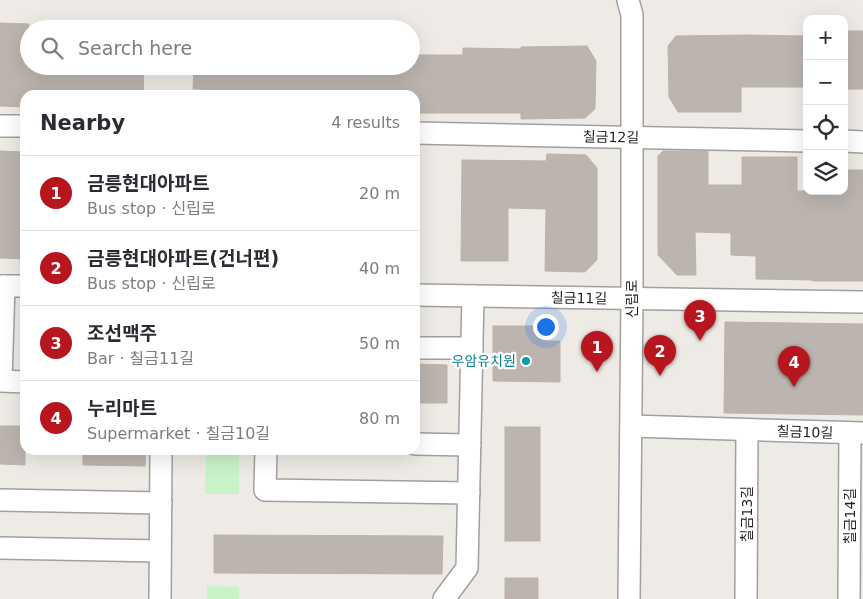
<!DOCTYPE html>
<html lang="en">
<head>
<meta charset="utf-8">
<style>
	body { margin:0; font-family:"DejaVu Sans","Noto Sans KR",sans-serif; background:#f7f7f7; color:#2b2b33 }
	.controls { position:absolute; right:15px; top:15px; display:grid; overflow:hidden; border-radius:10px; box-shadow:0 5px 20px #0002 }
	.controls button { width:45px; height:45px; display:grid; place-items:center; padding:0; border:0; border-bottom:1px solid #e1e1e2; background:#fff; color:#2b2b33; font:25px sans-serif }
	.you { position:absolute; left:545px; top:326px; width:18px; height:18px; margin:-12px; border:4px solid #fff; border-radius:50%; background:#1a73e8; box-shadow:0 0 0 8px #1a73e833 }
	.badge { display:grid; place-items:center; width:32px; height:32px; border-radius:50%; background:#b7161f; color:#fff; font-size:16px; font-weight:700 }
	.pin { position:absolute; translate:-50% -41px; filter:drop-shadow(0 1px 2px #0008) }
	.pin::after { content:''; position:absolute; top:26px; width:18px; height:15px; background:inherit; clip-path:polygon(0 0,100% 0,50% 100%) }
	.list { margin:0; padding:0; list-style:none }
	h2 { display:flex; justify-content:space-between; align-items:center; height:65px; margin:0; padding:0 20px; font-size:21px }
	h2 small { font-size:16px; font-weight:400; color:#7c7c81 }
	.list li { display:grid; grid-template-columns:32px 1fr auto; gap:15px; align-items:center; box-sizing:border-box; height:75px; padding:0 20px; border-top:1px solid #e1e1e2 }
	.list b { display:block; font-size:19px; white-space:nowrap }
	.list p { margin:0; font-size:16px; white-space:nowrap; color:#7c7c81 }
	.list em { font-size:16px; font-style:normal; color:#7c7c81 }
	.icon { flex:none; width:28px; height:28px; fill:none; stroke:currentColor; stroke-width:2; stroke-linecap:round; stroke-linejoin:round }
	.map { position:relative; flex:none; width:863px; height:599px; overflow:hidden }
	.search { position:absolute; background:#fff; box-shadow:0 5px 20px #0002; left:20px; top:20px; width:400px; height:55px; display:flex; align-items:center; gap:12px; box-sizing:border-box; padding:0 18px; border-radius:28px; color:#7c7c81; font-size:19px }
	.panel { position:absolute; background:#fff; box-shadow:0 5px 20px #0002; left:20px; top:90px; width:400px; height:365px; border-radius:15px }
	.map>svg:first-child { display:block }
</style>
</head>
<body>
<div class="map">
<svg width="863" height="599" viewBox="0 0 863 599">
	<rect width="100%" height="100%" fill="#eeebe6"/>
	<g fill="#c8f3c9">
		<polygon points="206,450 239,450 239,494 205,494"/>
		<polygon points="207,586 239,587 239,599 207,599"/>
	</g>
	<g fill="#bbb4af" stroke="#beb2aa">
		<polygon points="0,23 29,24 29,66 144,66 143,95 25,95 25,107 0,106"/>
		<rect x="844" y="31" width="19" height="58"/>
		<polygon points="748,35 804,36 804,87 741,87 741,112 678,112 669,97 668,46 676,36"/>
		<polygon points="587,46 596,61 595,109 585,118 521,119 521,113 415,113 415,95 275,95 275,91 193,89 194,66 411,66 411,55 463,55 463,48 521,49 521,47"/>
		<polygon points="0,151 25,152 25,259 0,258"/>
		<polygon points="663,151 708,151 708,185 742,185 742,157 797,157 797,191 844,191 844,170 863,170 863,281 812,281 812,280 756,279 756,256 731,255 731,233 695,232 696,275 677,275 658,255 658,156"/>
		<polygon points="547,154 586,155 597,168 597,260 585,272 545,271 546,209 508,208 508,261 461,261 462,160 546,161"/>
		<polygon points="725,322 863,324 863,415 724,413"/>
		<polygon points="493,326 546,326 546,341 560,341 560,382 493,381"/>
		<polygon points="415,364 447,365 447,403 415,403"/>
		<polygon points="0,426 25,426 25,465 0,464"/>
		<rect x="505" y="427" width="35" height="114"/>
		<polygon points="83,450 146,450 145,466 83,465"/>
		<polygon points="214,535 443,536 442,574 214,573"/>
		<rect x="505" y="578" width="33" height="21"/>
	</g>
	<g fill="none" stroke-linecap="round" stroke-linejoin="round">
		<g stroke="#a0a0a0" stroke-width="24">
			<g id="minor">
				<polyline points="628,0 632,15 632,299 629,599"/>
				<polyline points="0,126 25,126"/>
				<polyline points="415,133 807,141"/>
				<polyline points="844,141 863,142"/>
				<polyline points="0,286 25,286"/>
				<polyline points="4,286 1,381 25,382"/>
				<polyline points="415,295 863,302"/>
				<polyline points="415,348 472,348"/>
				<polyline points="631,426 863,433"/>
				<polyline points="415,444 470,445"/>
				<polyline points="266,450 265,490 469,493"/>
				<polyline points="0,500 161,503"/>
				<polyline points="0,548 160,551"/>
				<polyline points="160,599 161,450"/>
				<polyline points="444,599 467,568 473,296"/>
				<polyline points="746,599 747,430"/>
				<polyline points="849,599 850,433"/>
			</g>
		</g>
		<use href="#minor" stroke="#fff" stroke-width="21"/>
	</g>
	<circle fill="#0f9aa8" stroke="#fff" stroke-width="2" cx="526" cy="361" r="5"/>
	<g text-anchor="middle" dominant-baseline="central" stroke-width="4.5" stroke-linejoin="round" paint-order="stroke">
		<g font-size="14" fill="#1f1f1f" stroke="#fff">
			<text transform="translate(611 137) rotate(1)">칠금12길</text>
			<text transform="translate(579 298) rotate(1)">칠금11길</text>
			<text transform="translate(632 299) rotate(-90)">신립로</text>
			<text transform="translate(805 432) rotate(2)">칠금10길</text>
			<text transform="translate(747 514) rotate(-90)">칠금13길</text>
			<text transform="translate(850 516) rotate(-90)">칠금14길</text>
		</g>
		<g font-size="14" fill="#0d838f" stroke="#fff" text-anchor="end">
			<text x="516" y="361">우암유치원</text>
		</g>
	</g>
</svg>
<div class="controls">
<button>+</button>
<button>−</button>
<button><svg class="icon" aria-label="locate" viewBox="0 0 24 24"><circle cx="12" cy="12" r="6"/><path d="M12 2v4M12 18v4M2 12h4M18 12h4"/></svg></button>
<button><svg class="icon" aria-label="layers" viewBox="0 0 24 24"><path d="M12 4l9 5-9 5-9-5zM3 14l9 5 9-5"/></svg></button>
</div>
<div class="you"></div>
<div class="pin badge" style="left:597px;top:372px">1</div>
<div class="pin badge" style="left:660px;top:376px">2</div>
<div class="pin badge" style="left:700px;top:341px">3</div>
<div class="pin badge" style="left:794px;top:387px">4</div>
<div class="search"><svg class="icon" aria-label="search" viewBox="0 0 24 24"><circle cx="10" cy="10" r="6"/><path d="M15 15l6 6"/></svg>Search here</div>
<section class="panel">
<h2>Nearby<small>4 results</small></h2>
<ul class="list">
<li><span class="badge">1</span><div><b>금릉현대아파트</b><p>Bus stop · 신립로</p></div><em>20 m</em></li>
<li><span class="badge">2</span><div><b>금릉현대아파트(건너편)</b><p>Bus stop · 신립로</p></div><em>40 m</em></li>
<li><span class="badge">3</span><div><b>조선맥주</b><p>Bar · 칠금11길</p></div><em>50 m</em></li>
<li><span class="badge">4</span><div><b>누리마트</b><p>Supermarket · 칠금10길</p></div><em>80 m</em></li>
</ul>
</section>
</div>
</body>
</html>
